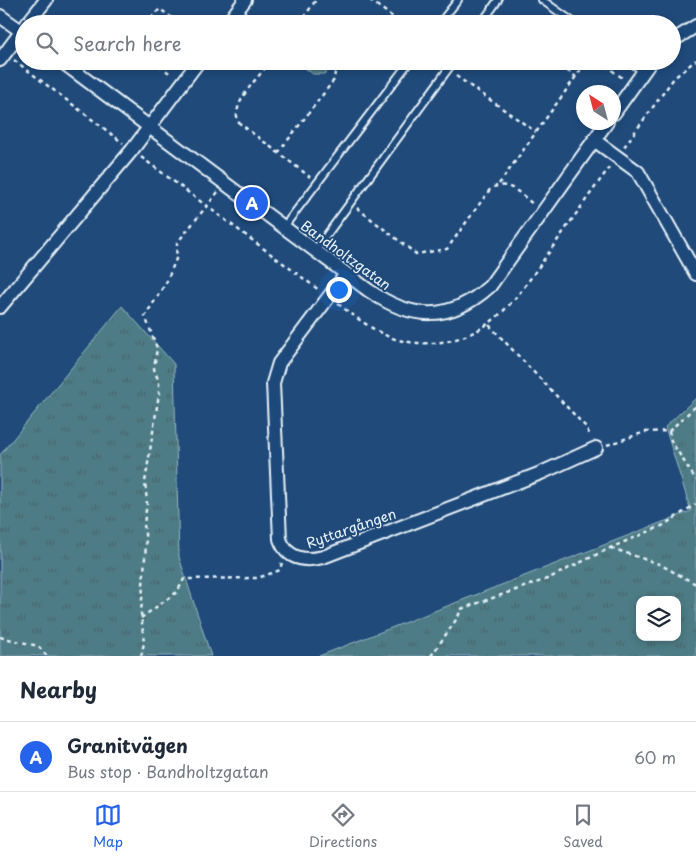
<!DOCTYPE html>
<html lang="en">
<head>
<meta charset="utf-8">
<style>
	body { margin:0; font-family:"Playpen Sans",sans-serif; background:#f2f2f3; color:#1f2937 }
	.controls { position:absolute; right:15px; bottom:15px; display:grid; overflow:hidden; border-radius:10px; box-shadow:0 2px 8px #0003 }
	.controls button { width:45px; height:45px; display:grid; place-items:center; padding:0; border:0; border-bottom:1px solid #e0e1e3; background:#fff; color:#1f2937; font:25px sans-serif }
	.compass { position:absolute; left:576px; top:85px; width:45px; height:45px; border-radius:50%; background:#fff; box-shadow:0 2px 8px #0003; rotate:324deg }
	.you { position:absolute; left:338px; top:289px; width:18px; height:18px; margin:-12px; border:4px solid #fff; border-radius:50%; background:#1a73e8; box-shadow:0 0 0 8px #1a73e833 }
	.badge { display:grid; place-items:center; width:32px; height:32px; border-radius:50%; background:#2563eb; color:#fff; font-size:16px; font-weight:700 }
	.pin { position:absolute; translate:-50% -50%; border:2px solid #fff; box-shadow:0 1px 5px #0006 }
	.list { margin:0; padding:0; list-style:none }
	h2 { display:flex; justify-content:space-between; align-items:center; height:65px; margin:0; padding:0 20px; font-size:21px }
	h2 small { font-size:16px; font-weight:400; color:#747a83 }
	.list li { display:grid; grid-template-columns:32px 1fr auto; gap:15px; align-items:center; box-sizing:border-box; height:70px; padding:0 20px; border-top:1px solid #e0e1e3 }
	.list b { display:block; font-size:19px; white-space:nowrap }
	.list p { margin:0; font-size:16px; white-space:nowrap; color:#747a83 }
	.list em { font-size:16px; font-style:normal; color:#747a83 }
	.icon { flex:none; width:28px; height:28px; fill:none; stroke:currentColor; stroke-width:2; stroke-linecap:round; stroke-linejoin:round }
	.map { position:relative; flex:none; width:696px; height:656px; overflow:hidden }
	.search { position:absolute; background:#fff; box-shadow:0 2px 8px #0003; left:15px; right:15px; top:15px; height:55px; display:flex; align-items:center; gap:12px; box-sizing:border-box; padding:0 18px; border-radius:28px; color:#747a83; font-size:19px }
	.sheet { height:135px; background:#fff }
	nav { display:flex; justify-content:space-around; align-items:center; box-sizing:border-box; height:70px; border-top:1px solid #e0e1e3; background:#fff; font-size:14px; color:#747a83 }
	nav a { display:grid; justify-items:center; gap:2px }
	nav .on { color:#2563eb }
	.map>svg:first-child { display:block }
</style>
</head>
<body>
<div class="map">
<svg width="696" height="656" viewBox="0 0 696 656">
	<defs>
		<pattern id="grass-tufts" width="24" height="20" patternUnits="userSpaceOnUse" patternTransform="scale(1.25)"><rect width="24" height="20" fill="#4d7c86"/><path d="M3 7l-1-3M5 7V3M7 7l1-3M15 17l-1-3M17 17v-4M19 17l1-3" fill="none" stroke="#4a656b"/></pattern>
		<pattern id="park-dots" width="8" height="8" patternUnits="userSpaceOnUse" patternTransform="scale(1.25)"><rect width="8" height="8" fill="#4d7c86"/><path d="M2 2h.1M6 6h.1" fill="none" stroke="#4a656b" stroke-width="1.8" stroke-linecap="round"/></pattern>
	</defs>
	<rect width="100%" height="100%" fill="#1f4a7a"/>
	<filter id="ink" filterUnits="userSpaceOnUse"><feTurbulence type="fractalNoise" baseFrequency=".02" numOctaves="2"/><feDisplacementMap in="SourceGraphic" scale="10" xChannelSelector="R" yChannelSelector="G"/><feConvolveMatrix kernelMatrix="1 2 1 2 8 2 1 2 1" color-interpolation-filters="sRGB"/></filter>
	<g filter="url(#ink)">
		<g fill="url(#grass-tufts)" stroke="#9ab6bf" fill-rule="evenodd">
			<polygon points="122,306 174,364 179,557 211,656 0,656 0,455"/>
			<path d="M696 398V656H319L691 511 665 427ZM640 600H677V637H640Z"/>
		</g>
		<polygon fill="url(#park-dots)" stroke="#9ab6bf" points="304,61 331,61 331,68 324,74 313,74 306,69"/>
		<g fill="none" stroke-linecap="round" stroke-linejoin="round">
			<g stroke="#e8f1f8" stroke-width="10">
				<g id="service">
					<polyline points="542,0 576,24"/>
					<polyline points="439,24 458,0"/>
					<polyline points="481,24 498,0"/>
					<polyline points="629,61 644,72"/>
					<polyline points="283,228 410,61"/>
					<polyline points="315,251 454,61"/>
				</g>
			</g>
			<g stroke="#e8f1f8" stroke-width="16">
				<g id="minor">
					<polyline points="0,16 24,33"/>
					<polyline points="27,24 46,0"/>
					<polyline points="227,24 245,0"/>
					<polyline points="672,41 696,26"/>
					<polyline points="0,60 24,28"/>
					<path d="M61 61 368 290C411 320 449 323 490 286L607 122"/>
					<polyline points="614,113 651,61"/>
					<polyline points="594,140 638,172 696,274"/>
					<path d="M346 274 279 363 273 383 280 539C287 559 304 562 323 557L541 473 596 448"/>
					<polyline points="0,307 132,150 199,61"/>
				</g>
			</g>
			<g stroke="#e8f1f8" stroke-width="2.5" stroke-dasharray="4 4" stroke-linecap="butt">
				<polyline points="370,0 402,24"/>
				<polyline points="494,19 501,24"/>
				<polyline points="145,24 160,9 180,24"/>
				<polyline points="299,24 316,0"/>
				<polyline points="14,60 123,143"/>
				<polyline points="153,61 172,75"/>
				<path d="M271 61C259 77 231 102 238 122L310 177"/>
				<polyline points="554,61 576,77"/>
				<polyline points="599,61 624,79"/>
				<polyline points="456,76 536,132"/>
				<polyline points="624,147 674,78 696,60"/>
				<polyline points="278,153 334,80 335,72"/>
				<polyline points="141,157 319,290"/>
				<polyline points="499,184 587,61"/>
				<path d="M357 208 416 254 447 249 491 188C509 180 519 193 533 204"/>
				<path d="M338 304C353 315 368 327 385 335 399 342 418 344 433 343 495 338 519 294 552 248 571 221 590 194 609 168"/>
				<polyline points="489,325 585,426 591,437"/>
				<polyline points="669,431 671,441 696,480"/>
				<polyline points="607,445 645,432 669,431 696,406"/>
				<polyline points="611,548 659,564 696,584"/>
				<polyline points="141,618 177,592 184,579 258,578 280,570 282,562"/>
				<polyline points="0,637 38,646 47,656"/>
				<polyline points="141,656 144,643 141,613 146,544 144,524 147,503 145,482 159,394 159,382 154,369 157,348 145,316 166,283 176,259 177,243 218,192"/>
				<polyline points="431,656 458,617 461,609 547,579 610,548 662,526 696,504"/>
			</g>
			<use href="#service" stroke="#1f4a7a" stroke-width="6"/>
			<use href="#minor" stroke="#1f4a7a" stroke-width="12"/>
		</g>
	</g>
	<g text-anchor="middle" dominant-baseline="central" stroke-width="4" stroke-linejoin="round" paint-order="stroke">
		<g font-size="14" fill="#e8f1f8" stroke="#1f4a7a">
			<text transform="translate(346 255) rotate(36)">Bandholtzgatan</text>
			<text transform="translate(351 528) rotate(-19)">Ryttargången</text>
		</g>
	</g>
</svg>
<div class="controls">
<button><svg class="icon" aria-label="layers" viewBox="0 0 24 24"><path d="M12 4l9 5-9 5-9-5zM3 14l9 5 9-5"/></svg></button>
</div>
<svg class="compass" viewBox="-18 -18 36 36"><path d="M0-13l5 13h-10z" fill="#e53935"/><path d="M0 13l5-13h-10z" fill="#747a83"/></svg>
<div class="you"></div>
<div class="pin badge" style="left:252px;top:203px">A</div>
<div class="search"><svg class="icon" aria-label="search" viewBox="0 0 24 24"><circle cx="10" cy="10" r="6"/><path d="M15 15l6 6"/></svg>Search here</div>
</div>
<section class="sheet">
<h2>Nearby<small></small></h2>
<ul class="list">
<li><span class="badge">A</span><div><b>Granitvägen</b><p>Bus stop · Bandholtzgatan</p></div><em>60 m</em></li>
</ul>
</section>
<nav>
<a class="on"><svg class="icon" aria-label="map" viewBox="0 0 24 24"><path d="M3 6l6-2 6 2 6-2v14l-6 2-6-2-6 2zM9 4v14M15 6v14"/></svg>Map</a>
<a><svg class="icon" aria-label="directions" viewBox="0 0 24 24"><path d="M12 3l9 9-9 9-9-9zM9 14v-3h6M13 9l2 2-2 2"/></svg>Directions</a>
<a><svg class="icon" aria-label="saved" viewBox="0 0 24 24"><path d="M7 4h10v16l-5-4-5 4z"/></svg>Saved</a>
</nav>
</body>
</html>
